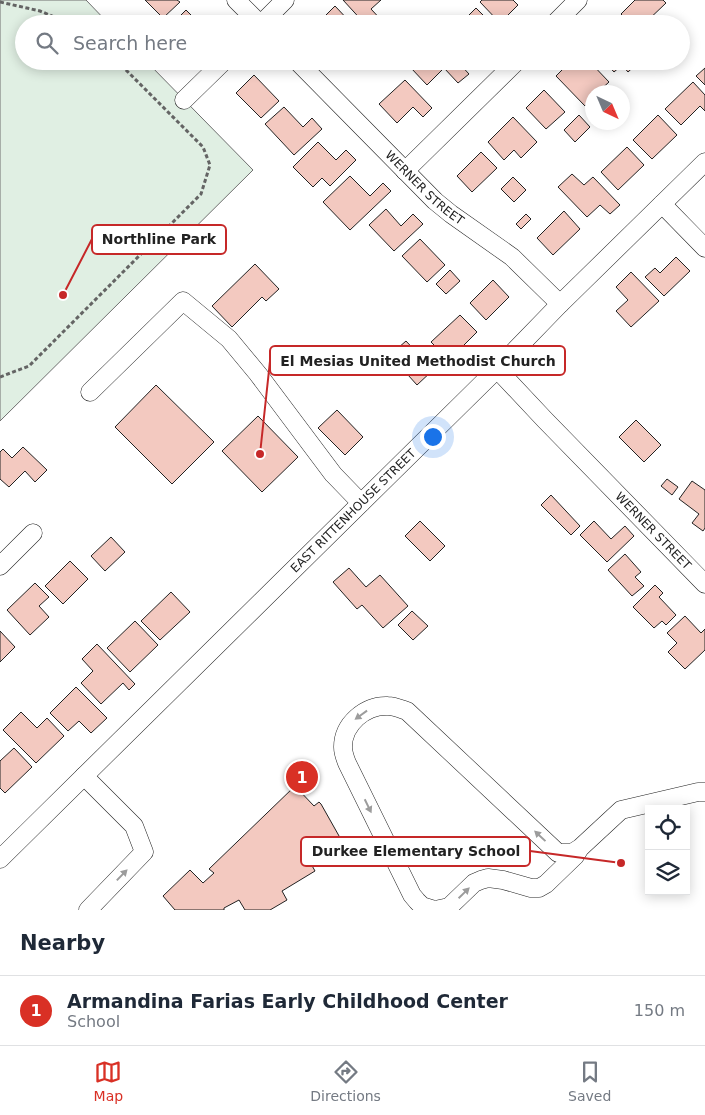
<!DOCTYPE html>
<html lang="en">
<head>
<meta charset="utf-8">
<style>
	body { margin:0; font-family:"DejaVu Sans",sans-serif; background:#f2f2f3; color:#1f2937 }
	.controls { position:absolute; right:15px; bottom:15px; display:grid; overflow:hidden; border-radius:0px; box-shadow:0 2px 12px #0003 }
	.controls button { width:45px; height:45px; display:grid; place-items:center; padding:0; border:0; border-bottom:1px solid #e0e1e3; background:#fff; color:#1f2937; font:25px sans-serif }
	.compass { position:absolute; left:585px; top:85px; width:45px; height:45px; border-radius:50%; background:#fff; box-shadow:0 2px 12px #0003; rotate:136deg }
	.you { position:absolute; left:432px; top:436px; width:18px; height:18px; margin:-12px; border:4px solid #fff; border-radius:50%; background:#1a73e8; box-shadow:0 0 0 8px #1a73e833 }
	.badge { display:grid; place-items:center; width:32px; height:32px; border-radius:50%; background:#d93025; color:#fff; font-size:16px; font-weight:700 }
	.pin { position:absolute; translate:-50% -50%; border:2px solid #fff; box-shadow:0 1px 5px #0006 }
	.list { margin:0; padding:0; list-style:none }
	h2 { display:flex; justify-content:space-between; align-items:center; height:65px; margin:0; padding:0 20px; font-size:21px }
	h2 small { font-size:16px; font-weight:400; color:#747a83 }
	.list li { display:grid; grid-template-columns:32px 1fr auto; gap:15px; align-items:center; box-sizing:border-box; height:70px; padding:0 20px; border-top:1px solid #e0e1e3 }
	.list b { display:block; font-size:19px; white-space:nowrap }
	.list p { margin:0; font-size:16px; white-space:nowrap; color:#747a83 }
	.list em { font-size:16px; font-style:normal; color:#747a83 }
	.icon { flex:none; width:28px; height:28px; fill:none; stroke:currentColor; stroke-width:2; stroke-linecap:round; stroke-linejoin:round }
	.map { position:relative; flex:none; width:705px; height:910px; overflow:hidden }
	.search { position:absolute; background:#fff; box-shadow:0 2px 12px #0003; left:15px; right:15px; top:15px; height:55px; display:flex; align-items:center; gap:12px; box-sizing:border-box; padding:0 18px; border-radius:28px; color:#747a83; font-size:19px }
	.sheet { height:135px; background:#fff }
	nav { display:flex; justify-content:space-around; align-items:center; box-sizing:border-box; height:70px; border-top:1px solid #e0e1e3; background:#fff; font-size:14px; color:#747a83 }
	nav a { display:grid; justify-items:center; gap:2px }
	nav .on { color:#d93025 }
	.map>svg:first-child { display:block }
</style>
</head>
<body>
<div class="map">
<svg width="705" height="910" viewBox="0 0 705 910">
	<rect width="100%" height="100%" fill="#fff"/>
	<polygon fill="#e0efe3" stroke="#6f6f6f" points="0,0 86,0 109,24 24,24 24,61 146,61 253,170 0,421"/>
	<g fill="#f3c9c0" stroke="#222">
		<polygon points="145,0 177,0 180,2 163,18"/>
		<polygon points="343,0 381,0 371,9 385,24 365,24"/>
		<polygon points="482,0 513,0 518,5 500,23 480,2"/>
		<polygon points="635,0 663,0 666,3 644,24 631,24 621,14"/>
		<polygon points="335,6 352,24 327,24 328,23 323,18"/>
		<polygon points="476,8 492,24 460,24"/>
		<polygon points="186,10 200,24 172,24"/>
		<polygon points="418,61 457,61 469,74 458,83 444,68 427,85 411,68"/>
		<polygon points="567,61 589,61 609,82 598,92 592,92 592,98 585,106 556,76 569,63"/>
		<polygon points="604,61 640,61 628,72 622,65 614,72"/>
		<polygon points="705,68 705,85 696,76"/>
		<polygon points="254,75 279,101 261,118 236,93"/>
		<polygon points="405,80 432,108 423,117 413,107 397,123 379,104"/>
		<polygon points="693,82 705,95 705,111 700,106 681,125 665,109"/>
		<polygon points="544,90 565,112 546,129 526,108"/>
		<polygon points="284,107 303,127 312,118 322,129 294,155 265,124"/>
		<polygon points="579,115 590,127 575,142 564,130"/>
		<polygon points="658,115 677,135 652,159 633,140"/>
		<polygon points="513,117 537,142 521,158 514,150 504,160 488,142"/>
		<polygon points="318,142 336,160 346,150 356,160 330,186 322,178 313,187 293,167"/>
		<polygon points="627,147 644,165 618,190 601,172"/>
		<polygon points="481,152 497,168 472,192 457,176"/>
		<polygon points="572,174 584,185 593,177 620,205 610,214 600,205 587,217 558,187"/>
		<polygon points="350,176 370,196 383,183 391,191 350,230 323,202"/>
		<polygon points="513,177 526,190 514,202 501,189"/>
		<polygon points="386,209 401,226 413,214 423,224 394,251 369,225"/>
		<polygon points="564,211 580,229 553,255 537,238"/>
		<polygon points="526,214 531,219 521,229 516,224"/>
		<polygon points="420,239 445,265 427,282 402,256"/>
		<polygon points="676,257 690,271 664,296 645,277 655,268 660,273"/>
		<polygon points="255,264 279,289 266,301 262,297 232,327 212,306"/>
		<polygon points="450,270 460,281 446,294 436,284"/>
		<polygon points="631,272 659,301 631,327 616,311 628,300 616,287"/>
		<polygon points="493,280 509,297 486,320 470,303"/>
		<polygon points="460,315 477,332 449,360 431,342"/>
		<polygon points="406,341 433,370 417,385 390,355"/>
		<polygon points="156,385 214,442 172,484 115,427"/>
		<polygon points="337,410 363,437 345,455 318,428"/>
		<polygon points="258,416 298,457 262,492 222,451"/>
		<polygon points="636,420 661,445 644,462 619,437"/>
		<polygon points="23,447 47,470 35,482 25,471 9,487 0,479 0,452 3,449 12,458"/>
		<polygon points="667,479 678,487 672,495 661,486"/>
		<polygon points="692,481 705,490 705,528 703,531 692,523 699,514 679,499"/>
		<polygon points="551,495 580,526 571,535 541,505"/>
		<polygon points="420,521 445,546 430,561 405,536"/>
		<polygon points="594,521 611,539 625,526 634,536 607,562 580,535"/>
		<polygon points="111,537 125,552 105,571 91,556"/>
		<polygon points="625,554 641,572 635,577 644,586 632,596 608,570"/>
		<polygon points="70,561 88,579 63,604 45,586"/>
		<polygon points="349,568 366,587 380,575 408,606 383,628 362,605 357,609 333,582"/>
		<polygon points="35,583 49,597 39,606 49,617 30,635 7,610"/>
		<polygon points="655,585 663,593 659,597 676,615 666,625 662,621 654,628 633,607"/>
		<polygon points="171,592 190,612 160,640 141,621"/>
		<polygon points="412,611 428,626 413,640 398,625"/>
		<polygon points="685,616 701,633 705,629 705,650 685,669 668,652 677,643 667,633"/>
		<polygon points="135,621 158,645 130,672 107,648"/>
		<polygon points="0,631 15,647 0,662"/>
		<polygon points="97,644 135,684 129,690 123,683 101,704 81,683 93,671 82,659"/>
		<polygon points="76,687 107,718 91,733 79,721 68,731 50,713"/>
		<polygon points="21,712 37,728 47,718 64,736 36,763 3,730"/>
		<polygon points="14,748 32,767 5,793 0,788 0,761"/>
		<polygon points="295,786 314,806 319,802 321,804 343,843 310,862 315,871 282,891 287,900 270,910 245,910 239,900 224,908 224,910 175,910 163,896 190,870 203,883 214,873 209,869"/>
	</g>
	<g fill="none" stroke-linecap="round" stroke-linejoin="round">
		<g stroke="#222" stroke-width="19">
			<g id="minor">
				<polyline points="236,0 260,24"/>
				<polyline points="261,24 285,0"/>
				<polyline points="554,24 578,0"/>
				<path id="s1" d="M297 61 435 201 451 214 512 257 560 304"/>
				<polyline points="184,100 224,61"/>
				<polyline points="405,171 517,61"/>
				<polyline points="662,204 705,248"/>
				<path id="s2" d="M497 369 545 420 705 584"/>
				<polyline points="90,392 183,301 229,339 258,374 333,474 361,503"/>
				<polyline points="0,566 33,533"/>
				<polyline points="84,776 134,826 144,852 88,910"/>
				<path d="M580 848 572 853H558L407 711C401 709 394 706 388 706 365 705 343 724 343 747 343 752 345 758 347 763L412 895 417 901 422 906 435 910 449 907 474 883 481 880 488 878 503 880 531 888H539L546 884 575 856 580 848 621 810 698 792H705"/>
				<path id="s3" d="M0 859 497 369 560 304 705 162"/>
			</g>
		</g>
		<g stroke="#646464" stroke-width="3" stroke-dasharray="4 2.5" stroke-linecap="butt">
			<polyline points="0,2 40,11 71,24"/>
			<polyline points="0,377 29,366 201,194 210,165 203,147 117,61"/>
		</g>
		<use href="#minor" stroke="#fff" stroke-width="18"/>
	</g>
	<defs><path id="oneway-solid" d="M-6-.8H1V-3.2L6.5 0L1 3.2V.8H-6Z" transform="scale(1.25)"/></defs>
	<g fill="#9c9c9c">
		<use href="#oneway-solid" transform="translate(361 715) rotate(144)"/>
		<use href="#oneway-solid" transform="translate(368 806) rotate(64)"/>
		<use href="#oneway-solid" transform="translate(540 836) rotate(-137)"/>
		<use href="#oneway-solid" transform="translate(122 875) rotate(-46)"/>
		<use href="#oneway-solid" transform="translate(464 893) rotate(-44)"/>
	</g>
	<g text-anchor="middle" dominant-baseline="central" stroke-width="4" stroke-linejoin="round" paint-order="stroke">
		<g font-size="12" fill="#222" stroke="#fff">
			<text stroke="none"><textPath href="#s1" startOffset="180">WERNER STREET</textPath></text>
			<text stroke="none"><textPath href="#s3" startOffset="496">EAST RITTENHOUSE STREET</textPath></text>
			<text stroke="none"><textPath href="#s2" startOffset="225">WERNER STREET</textPath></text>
		</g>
	</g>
	<path fill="none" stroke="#c62828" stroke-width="2" d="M63 295L92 239M260 454L270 361M621 863L530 851"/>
	<g fill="#c62828" stroke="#fff" stroke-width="2">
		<circle cx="63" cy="295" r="5"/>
		<circle cx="260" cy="454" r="5"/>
		<circle cx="621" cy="863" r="5"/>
	</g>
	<g fill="#fff" stroke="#c62828" stroke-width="2">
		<rect x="92" y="225" width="134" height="29" rx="5"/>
		<rect x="270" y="346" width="295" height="29" rx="5"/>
		<rect x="301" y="837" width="229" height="29" rx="5"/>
	</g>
	<g font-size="14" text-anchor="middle" font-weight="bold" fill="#222">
		<text x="159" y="244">Northline Park</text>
		<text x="418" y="366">El Mesias United Methodist Church</text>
		<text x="416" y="856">Durkee Elementary School</text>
	</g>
</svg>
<div class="controls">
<button><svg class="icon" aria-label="locate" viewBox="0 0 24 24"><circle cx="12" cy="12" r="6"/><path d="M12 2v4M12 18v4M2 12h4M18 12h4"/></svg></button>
<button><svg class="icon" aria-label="layers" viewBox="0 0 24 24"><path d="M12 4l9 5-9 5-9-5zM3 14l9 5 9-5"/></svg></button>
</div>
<svg class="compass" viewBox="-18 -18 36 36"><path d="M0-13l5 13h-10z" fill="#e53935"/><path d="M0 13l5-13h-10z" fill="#747a83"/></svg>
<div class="you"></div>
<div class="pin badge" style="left:302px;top:777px">1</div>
<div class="search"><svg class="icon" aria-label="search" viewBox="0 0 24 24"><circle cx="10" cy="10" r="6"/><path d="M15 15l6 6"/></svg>Search here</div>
</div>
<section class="sheet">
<h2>Nearby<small></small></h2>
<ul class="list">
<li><span class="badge">1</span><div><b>Armandina Farias Early Childhood Center</b><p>School</p></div><em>150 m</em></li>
</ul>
</section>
<nav>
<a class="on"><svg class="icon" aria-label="map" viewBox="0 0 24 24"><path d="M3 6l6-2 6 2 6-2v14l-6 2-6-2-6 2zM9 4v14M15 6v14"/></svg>Map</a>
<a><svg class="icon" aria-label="directions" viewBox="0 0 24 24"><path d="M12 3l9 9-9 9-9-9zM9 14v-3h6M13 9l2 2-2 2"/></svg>Directions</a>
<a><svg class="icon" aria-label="saved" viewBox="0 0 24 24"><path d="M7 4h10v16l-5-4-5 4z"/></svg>Saved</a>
</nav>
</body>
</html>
